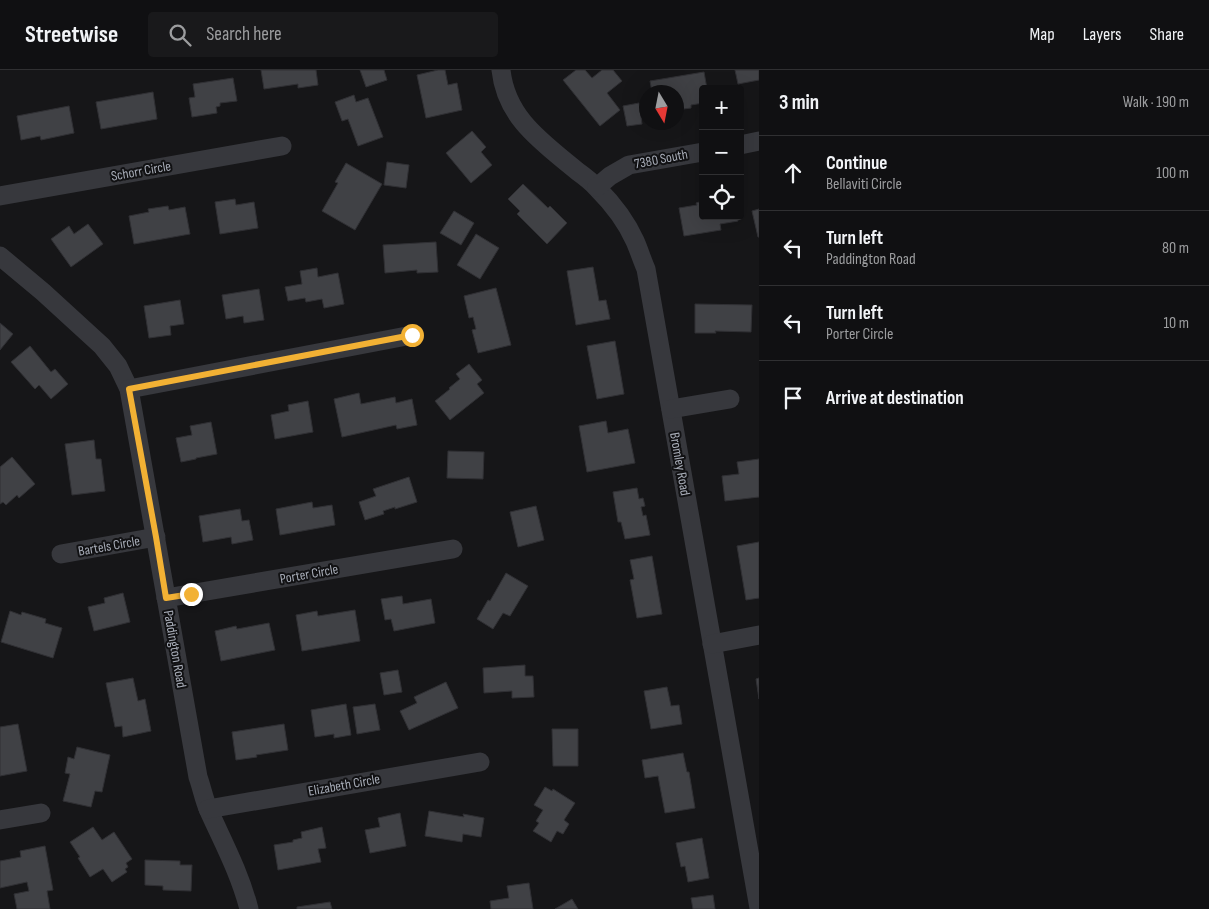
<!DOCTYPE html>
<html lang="en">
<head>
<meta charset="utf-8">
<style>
	body { margin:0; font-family:"Sofia Sans Condensed",sans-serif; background:#19191b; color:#f1f3f6 }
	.controls { position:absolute; right:15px; top:15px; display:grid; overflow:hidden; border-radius:5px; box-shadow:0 5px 20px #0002 }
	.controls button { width:45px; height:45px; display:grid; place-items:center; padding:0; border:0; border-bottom:1px solid #303032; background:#101012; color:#f1f3f6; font:25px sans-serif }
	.compass { position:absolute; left:639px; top:15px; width:45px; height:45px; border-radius:50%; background:#101012; box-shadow:0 5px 20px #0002; rotate:170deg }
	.stop { position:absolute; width:15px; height:15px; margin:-11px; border:4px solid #f2b134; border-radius:50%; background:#fff }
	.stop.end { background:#f2b134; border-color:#fff; box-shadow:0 1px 5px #0008 }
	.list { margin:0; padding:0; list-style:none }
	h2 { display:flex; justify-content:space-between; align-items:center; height:65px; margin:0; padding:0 20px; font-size:21px }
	h2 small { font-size:16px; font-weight:400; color:#9c9d9f }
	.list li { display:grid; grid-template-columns:32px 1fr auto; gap:15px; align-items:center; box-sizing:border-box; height:75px; padding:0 20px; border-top:1px solid #303032 }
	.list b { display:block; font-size:19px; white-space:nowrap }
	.list p { margin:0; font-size:16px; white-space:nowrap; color:#9c9d9f }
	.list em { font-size:16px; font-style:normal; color:#9c9d9f }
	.icon { flex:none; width:28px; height:28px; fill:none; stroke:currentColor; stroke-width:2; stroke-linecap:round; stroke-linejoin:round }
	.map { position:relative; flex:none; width:759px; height:839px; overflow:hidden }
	header { display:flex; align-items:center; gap:30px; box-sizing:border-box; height:70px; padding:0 25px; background:#101012; border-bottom:1px solid #303032 }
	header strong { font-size:24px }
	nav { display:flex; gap:28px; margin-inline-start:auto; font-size:18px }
	.search { width:350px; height:45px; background:#19191b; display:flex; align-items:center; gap:12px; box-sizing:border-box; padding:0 18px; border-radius:5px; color:#9c9d9f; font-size:19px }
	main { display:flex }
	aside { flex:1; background:#101012 }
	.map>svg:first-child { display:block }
</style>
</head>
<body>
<header>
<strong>Streetwise</strong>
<div class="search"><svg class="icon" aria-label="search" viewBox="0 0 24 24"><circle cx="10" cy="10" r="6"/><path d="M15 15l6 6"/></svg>Search here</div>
<nav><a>Map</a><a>Layers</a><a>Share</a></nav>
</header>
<main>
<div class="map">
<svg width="759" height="839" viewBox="0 0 759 839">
	<rect width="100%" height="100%" fill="#161618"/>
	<g fill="#404145" stroke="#303034">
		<polygon points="261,0 316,0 318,15 298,18 298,14 264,19"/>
		<polygon points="360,0 384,0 387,10 366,17"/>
		<polygon points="438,0 445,0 448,15 457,13 462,40 426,48 417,5"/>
		<polygon points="576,0 585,0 592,8 602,0 613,0 622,11 607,23 620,40 600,56 563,10"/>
		<polygon points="735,0 759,0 759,10 738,14"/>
		<polygon points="704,2 707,19 703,19 703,33 691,35 691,38 676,40 676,22 652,22 650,11"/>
		<polygon points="233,8 237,31 220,33 220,36 216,37 217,43 192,47 189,28 195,27 193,14"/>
		<polygon points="153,22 157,49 101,59 96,32"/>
		<polygon points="354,25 356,32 368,28 383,67 358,76 348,49 342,51 335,32"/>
		<polygon points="639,33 642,54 627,56 623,36"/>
		<polygon points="69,36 74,63 41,70 40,66 21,70 17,46"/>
		<polygon points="472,61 486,77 481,82 492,95 471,113 446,83"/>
		<polygon points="387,92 409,95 406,118 384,115"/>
		<polygon points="346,93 382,114 355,160 322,141 338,113 335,112"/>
		<polygon points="523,114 548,138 550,136 567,153 547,174 517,144 520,141 508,129"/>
		<polygon points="235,129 236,135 254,132 258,158 220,164 215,132"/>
		<polygon points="703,131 703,146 737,146 738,151 720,154 721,160 684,166 679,138 697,135 696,133"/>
		<polygon points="168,136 169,140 185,137 190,164 134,174 129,146 149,142 148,139"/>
		<polygon points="759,139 759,167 758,167 752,141"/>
		<polygon points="454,141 474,153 461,175 440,163"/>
		<polygon points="88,154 103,174 71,197 51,169 69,156 74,164"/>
		<polygon points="476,164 499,178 480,209 457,195"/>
		<polygon points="436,172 438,202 417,203 417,200 385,203 383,175"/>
		<polygon points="593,197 599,231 606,230 610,249 576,255 567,201"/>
		<polygon points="317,198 318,207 338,203 344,234 324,238 322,229 306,232 305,228 288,231 285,217 302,214 300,201"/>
		<polygon points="496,218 511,275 478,283 472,260 476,259 473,247 469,248 464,226"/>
		<polygon points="259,219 264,250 244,253 243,246 226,249 222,225"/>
		<polygon points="180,230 184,254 170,256 171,265 149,268 144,236"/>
		<polygon points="695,234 752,235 751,262 715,261 716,263 695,263"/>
		<polygon points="0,253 13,264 0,280"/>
		<polygon points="615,271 624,324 597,329 587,276"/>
		<polygon points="30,276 51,302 55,299 68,314 51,329 39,315 35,319 11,292"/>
		<polygon points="469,294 482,310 477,314 484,323 450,350 435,331 450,319 449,318 460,309 456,304"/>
		<polygon points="359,323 361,334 395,327 396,333 412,329 417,355 397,359 396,355 342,367 334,329"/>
		<polygon points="308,331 313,362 275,369 271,345 289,341 288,335"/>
		<polygon points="606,351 608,363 628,359 635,393 587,402 579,356"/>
		<polygon points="211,352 217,384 196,388 196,389 181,392 176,368 192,365 190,356"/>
		<polygon points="94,370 96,389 101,389 105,421 72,425 65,374"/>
		<polygon points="448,381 484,382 483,409 447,408"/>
		<polygon points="12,387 35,414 19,428 17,425 6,435 3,432 0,434 0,397"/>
		<polygon points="759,389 759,427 725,431 722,406 739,404 737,392"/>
		<polygon points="409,407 417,432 395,439 395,437 383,441 384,444 365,450 359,432 376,426 373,419"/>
		<polygon points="637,418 639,429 643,428 645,436 641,437 643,446 646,445 650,465 625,469 621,452 618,452 613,422"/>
		<polygon points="312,432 313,438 332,435 335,455 280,465 276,439"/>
		<polygon points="536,436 544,470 518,477 510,442"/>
		<polygon points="240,439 242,451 249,450 253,470 232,474 231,467 203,472 199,446"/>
		<polygon points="759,472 759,528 746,530 737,476"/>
		<polygon points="652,486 662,544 637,548 630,510 634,509 630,490"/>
		<polygon points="506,503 528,516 510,546 503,543 493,559 477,549 488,530 490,531"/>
		<polygon points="123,523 130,552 94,561 88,537 105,533 104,528"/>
		<polygon points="402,526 403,534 431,529 435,553 394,561 391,549 385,550 381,529"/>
		<polygon points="355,540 360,571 302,581 296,545 317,541 318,546"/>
		<polygon points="10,541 21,545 22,542 46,549 45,553 62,558 53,588 1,572"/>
		<polygon points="269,553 275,580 221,591 215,561 236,556 237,559"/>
		<polygon points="525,595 525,606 533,606 534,627 512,628 512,621 484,623 483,598"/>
		<polygon points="398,600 402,622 384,625 380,603"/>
		<polygon points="133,608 138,631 145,629 151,661 123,667 122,656 115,657 106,613"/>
		<polygon points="759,608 759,629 756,609"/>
		<polygon points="446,612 458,638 409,660 400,641 417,633 414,627"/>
		<polygon points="667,617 671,636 679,635 682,654 651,659 644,621"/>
		<polygon points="346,634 351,665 334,668 334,664 315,667 311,640"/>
		<polygon points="375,634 380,660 357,664 353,637"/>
		<polygon points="18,654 27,701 0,706 0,657"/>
		<polygon points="284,654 288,680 256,685 257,687 236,690 232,662"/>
		<polygon points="552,659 578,659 578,696 553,696"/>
		<polygon points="77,677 110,685 102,722 95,721 91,737 63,731 70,704 65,703 68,687 74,689"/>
		<polygon points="683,683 687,702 689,702 695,738 665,743 658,706 645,708 642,690"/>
		<polygon points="545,717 552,721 553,719 575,733 564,750 569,754 563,764 557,761 551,772 533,761 539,753 536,751 543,740 534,735"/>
		<polygon points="429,741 464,747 463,744 484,748 481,767 463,764 462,772 425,766"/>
		<polygon points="400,743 406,776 370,783 365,760 380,757 378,748"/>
		<polygon points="93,757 102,770 114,762 132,789 126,793 128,797 125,799 127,802 112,812 103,799 90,807 78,788 80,787 70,772"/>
		<polygon points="322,757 326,778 318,779 321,792 278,800 274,775 293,772 293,770 302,768 301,762"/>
		<polygon points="702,768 709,808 688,812 685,796 681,797 676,773"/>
		<polygon points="45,776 53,820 47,821 50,839 17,839 14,824 29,821 27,812 0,818 0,791 21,787 20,781"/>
		<polygon points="145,790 180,791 180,795 192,795 191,821 163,820 163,816 145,815"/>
		<polygon points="529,813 533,839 491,839 490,831 509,828 507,816"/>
		<polygon points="713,825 715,839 693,839 691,828"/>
		<polygon points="572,829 578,839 555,839"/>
		<polygon points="330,832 332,839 297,839 297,837"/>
	</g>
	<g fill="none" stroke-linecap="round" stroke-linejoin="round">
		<g stroke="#37383d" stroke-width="19">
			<path d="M501 0C506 48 542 72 577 101 584 106 591 111 597 118 612 133 626 151 635 171 639 180 642 190 646 199L759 838"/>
			<polyline points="740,75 759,71"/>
			<polyline points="597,117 610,106 629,95 703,82"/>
			<polyline points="0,126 282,76"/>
			<path d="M0 186 43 222 102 276 118 296 129 319 198 707C202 718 204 730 209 741 224 774 240 804 249 839"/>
			<polyline points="129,319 412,265"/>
			<polyline points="671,339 730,329"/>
			<polyline points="61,484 156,467"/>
			<polyline points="166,528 453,479"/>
			<polyline points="712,574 759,565"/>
			<polyline points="208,739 480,692"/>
			<polyline points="0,750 41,743"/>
		</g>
	</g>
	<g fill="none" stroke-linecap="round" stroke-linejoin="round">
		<polyline stroke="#f2b134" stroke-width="6" points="191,524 166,528 156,467 129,319 412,265"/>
	</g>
	<g text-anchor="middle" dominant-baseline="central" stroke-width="4" stroke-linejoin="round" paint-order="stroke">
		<g font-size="14" fill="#a8adb8" stroke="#111113">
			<text transform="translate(661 89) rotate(-11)">7380 South</text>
			<text transform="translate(141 101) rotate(-10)">Schorr Circle</text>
			<text transform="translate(680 394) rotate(80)">Bromley Road</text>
			<text transform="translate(109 476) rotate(-10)">Bartels Circle</text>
			<text transform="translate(309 504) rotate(-10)">Porter Circle</text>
			<text transform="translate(175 579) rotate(80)">Paddington Road</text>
			<text transform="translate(344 715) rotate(-10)">Elizabeth Circle</text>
		</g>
	</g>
</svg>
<div class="controls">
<button>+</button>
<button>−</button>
<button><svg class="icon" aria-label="locate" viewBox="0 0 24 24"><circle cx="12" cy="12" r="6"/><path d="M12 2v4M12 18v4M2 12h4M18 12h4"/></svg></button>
</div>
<svg class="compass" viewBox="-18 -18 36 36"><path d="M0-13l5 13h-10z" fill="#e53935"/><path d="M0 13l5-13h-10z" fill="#9c9d9f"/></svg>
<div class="stop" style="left:412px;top:265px"></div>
<div class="stop end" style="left:191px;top:524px"></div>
</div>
<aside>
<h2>3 min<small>Walk · 190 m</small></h2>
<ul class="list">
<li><svg class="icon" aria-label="ahead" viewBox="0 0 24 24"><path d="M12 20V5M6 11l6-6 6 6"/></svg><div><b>Continue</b><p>Bellaviti Circle</p></div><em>100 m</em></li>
<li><svg class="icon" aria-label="left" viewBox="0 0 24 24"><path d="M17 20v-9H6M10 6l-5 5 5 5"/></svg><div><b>Turn left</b><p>Paddington Road</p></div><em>80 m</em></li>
<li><svg class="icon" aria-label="left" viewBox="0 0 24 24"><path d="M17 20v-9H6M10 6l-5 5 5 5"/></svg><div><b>Turn left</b><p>Porter Circle</p></div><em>10 m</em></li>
<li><svg class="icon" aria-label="arrive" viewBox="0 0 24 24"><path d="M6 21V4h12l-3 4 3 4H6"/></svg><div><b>Arrive at destination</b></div></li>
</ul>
</aside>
</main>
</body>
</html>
